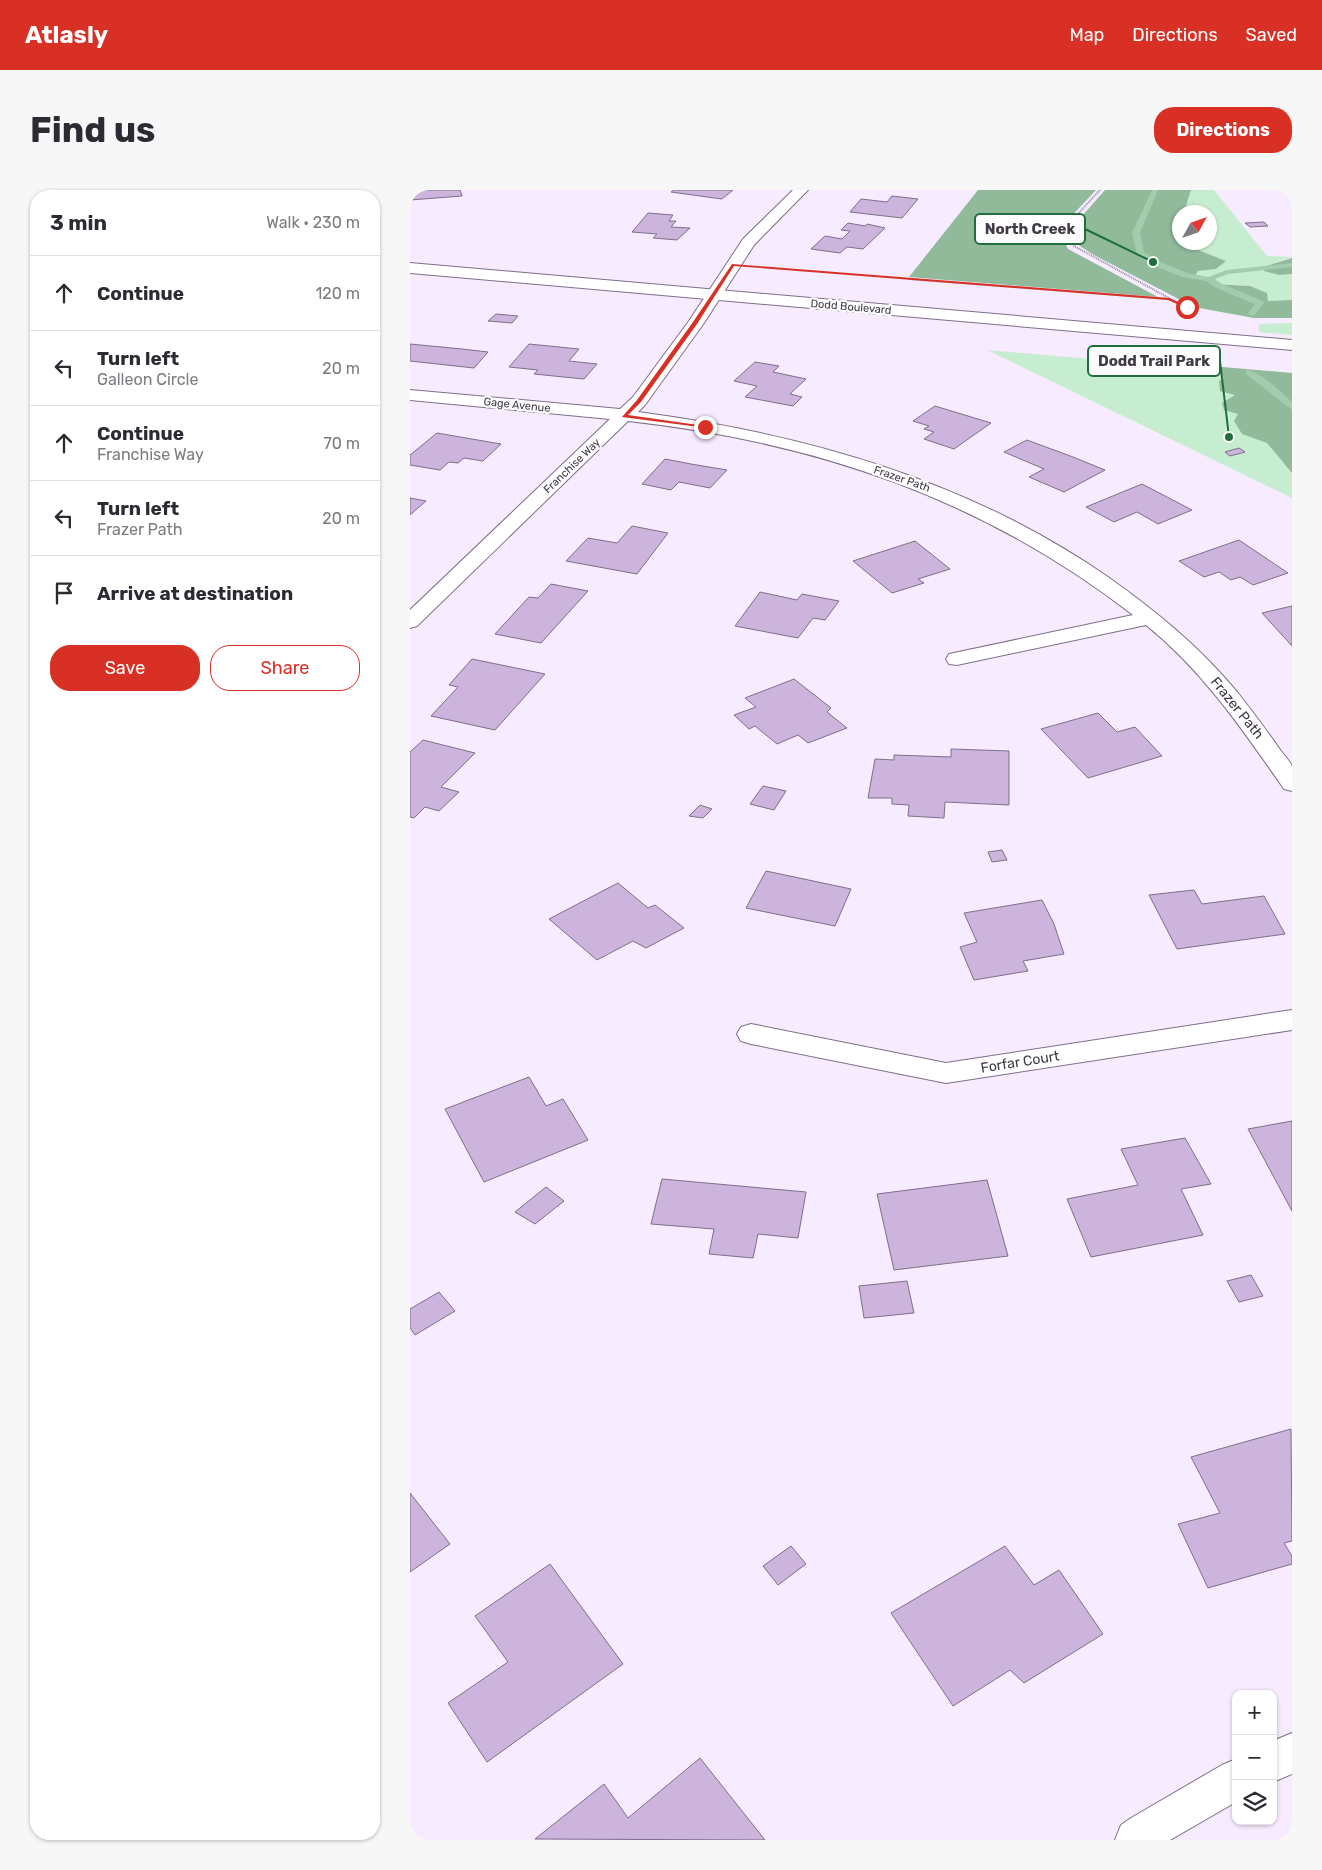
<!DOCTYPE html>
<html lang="en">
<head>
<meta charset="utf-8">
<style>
	body { margin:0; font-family:Rubik,sans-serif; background:#f7f7f7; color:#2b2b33 }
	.controls { position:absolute; right:15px; bottom:15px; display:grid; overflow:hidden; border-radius:10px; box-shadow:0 1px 4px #0004 }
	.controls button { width:45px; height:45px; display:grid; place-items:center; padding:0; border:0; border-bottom:1px solid #e1e1e2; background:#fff; color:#2b2b33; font:25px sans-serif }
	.compass { position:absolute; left:762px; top:15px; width:45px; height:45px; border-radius:50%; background:#fff; box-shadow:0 1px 4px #0004; rotate:50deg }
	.stop { position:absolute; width:15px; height:15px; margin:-11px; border:4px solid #d93025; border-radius:50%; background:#fff }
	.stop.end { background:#d93025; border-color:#fff; box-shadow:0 1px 5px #0008 }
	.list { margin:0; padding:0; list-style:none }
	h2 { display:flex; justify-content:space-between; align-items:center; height:65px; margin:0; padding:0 20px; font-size:21px }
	h2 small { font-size:16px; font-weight:400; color:#7c7c81 }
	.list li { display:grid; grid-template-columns:32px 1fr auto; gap:15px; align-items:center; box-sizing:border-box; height:75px; padding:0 20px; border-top:1px solid #e1e1e2 }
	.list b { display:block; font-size:19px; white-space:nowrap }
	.list p { margin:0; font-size:16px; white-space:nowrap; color:#7c7c81 }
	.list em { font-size:16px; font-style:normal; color:#7c7c81 }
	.actions { display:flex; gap:10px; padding:15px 20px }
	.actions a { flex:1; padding:11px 0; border:1px solid #d93025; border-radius:20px; text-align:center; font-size:18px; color:#d93025 }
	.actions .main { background:#d93025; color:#fff }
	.icon { flex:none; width:28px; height:28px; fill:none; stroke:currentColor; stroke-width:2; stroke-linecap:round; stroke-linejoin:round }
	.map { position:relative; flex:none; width:882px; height:1650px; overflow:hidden; border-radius:20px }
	header { display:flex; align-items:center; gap:30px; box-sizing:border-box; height:70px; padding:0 25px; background:#d93025; color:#fff }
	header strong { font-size:24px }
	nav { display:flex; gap:28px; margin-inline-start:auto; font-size:18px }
	.intro { display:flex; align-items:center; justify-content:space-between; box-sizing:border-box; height:120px; padding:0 30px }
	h1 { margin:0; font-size:35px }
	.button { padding:12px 22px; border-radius:20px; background:#d93025; color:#fff; font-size:18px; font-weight:700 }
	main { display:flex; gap:30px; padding:0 30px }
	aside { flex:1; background:#fff; border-radius:20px; box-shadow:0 1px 4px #0004 }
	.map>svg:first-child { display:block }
</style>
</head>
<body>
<header>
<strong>Atlasly</strong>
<nav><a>Map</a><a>Directions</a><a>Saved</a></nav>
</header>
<div class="intro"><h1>Find us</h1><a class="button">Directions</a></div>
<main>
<aside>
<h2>3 min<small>Walk · 230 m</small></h2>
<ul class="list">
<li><svg class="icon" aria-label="ahead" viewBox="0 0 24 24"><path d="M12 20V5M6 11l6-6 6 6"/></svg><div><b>Continue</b></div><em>120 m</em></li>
<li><svg class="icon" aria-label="left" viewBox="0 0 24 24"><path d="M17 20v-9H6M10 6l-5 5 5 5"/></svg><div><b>Turn left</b><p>Galleon Circle</p></div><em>20 m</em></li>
<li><svg class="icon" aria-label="ahead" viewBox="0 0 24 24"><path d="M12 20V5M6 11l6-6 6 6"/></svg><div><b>Continue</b><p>Franchise Way</p></div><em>70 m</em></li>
<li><svg class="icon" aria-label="left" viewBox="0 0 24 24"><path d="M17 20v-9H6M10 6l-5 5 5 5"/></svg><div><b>Turn left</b><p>Frazer Path</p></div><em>20 m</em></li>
<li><svg class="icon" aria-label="arrive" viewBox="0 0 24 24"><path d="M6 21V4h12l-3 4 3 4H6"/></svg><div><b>Arrive at destination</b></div></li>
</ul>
<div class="actions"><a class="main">Save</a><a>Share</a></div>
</aside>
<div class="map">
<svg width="882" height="1650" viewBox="0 0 882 1650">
	<rect width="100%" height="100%" fill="#f7ebff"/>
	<g fill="#c6edcf">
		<polygon points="781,0 804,0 857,66 882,67 856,76 854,80 869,85 882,84 882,110 858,111 840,96 801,94 797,91 784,88 788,81 806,79 815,71 778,56 778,53 799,52 799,22 774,22"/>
		<polygon points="882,133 882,145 849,142 849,134"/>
		<polygon points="577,160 751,175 801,176 800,178 882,187 882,308"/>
	</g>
	<g fill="#91ba9b">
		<polygon points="568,0 686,0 656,32 650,42 658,59 748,107 499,87"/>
		<polygon points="695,0 781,0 774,22 769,22 769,52 778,53 778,56 816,71 806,79 788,81 784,88 797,91 801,94 840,96 857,103 858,111 882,110 882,128 844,128 784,117 682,64 667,54 661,46 664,35"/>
		<polygon points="882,68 882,84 869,85 854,81 856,76"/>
		<polygon points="801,176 882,183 882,283 857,253 832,244 824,231 828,224 814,220 812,213 825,205 810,201 809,191 814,187 800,178"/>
	</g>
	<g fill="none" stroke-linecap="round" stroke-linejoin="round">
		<g fill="#a2ccac" fill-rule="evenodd">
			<polygon points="742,0 748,0 730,43 734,62 746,70 777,83 798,87 817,80 882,73 882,77 818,84 805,89 812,94 853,111 854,113 844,126 837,124 845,114 806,98 797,91 772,87 740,74 727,65 722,43"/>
			<path d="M836 180C848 179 873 204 882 212V220L836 184Z"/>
		</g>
	</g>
	<g fill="#ccb4dd" stroke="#7f6e8b">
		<polygon points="0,0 50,0 52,6 0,10"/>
		<polygon points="264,0 323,0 312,9 261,2"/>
		<polygon points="482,6 508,9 492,28 440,22 451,9 477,12"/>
		<polygon points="238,23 263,25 259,31 266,31 261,37 280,38 267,50 243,48 247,44 222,42"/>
		<polygon points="854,32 858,36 840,37 835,33"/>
		<polygon points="438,33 455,36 457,34 475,38 453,59 437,57 430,63 401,59 415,46 432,49 440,41 431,40"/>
		<polygon points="86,124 108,126 102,133 78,131"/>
		<polygon points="0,154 52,159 78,162 64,178 0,171"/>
		<polygon points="119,154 169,159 159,171 187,174 174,189 124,184 128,180 99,177"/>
		<polygon points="345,172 369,176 363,182 396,189 380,204 392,207 383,216 335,207 347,196 324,191"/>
		<polygon points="525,216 581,233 544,259 514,249 524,242 514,239 519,236 503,231"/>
		<polygon points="27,243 91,254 73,271 54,268 48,273 39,272 30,280 0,275 0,265"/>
		<polygon points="617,250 663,267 695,280 654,302 619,287 634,279 594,262"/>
		<polygon points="829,258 835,262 820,266 815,262"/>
		<polygon points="255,269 281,274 317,280 300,298 269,292 261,300 232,294"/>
		<polygon points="732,294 782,320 748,334 727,322 704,332 676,317"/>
		<polygon points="0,308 16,311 0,325"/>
		<polygon points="222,336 258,343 227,384 156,371 178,348 207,353"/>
		<polygon points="829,350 878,383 843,395 830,387 821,390 809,382 794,387 769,371"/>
		<polygon points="505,351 540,379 508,389 514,393 482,403 443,371"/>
		<polygon points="141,394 178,401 131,453 85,444 119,407 128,408"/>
		<polygon points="350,402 387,410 392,404 429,411 415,430 403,428 388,448 325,436"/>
		<polygon points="882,416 882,456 852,423"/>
		<polygon points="62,469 135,484 85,540 21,526 48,497 39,495"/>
		<polygon points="384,489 421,518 417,522 437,538 398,553 388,545 367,554 345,536 339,539 324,525 346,517 335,508"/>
		<polygon points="688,523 707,542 725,537 752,566 678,588 631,539"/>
		<polygon points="13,550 65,563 31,597 49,602 29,621 15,617 4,628 0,627 0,562"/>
		<polygon points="541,559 599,561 599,615 535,612 534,628 498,626 499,615 482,614 482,608 458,608 465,569 484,570 484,565 541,567"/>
		<polygon points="353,596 376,601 364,620 340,614"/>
		<polygon points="290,615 302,619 293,628 279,626"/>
		<polygon points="592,660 597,670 582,672 578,662"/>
		<polygon points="356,681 441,699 425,736 336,718"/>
		<polygon points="208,693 238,718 245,715 274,738 236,758 223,751 187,770 139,729"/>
		<polygon points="784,700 792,714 854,706 875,744 767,759 739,705"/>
		<polygon points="632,710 644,734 654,764 613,771 618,781 564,790 550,757 567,752 554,723"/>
		<polygon points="119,887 136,916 153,909 178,950 74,992 35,919"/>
		<polygon points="882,931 882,1021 838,939"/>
		<polygon points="775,948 801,994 771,999 793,1045 681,1067 657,1009 728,995 711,959"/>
		<polygon points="252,989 396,1002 388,1048 348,1044 343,1068 299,1064 304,1039 241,1034"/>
		<polygon points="577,990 598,1066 484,1080 467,1004"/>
		<polygon points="136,997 154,1011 125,1034 105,1022"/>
		<polygon points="841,1085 853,1106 829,1112 817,1091"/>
		<polygon points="497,1091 504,1123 454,1128 449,1096"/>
		<polygon points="29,1102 45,1121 5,1145 0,1138 0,1119"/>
		<polygon points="881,1239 882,1351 874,1353 882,1366 882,1374 798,1398 768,1334 810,1323 781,1267"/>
		<polygon points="0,1303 40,1354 0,1382"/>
		<polygon points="381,1356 396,1374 368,1395 353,1376"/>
		<polygon points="595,1356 624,1395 649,1380 693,1444 614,1493 600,1480 543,1516 481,1423"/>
		<polygon points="140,1374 213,1474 77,1572 38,1513 98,1472 65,1426"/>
		<polygon points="290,1568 355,1650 125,1649 194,1594 218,1628"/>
	</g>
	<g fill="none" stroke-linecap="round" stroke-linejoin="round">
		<g stroke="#7f6e8b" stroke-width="2">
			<g id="street">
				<path d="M383 0H398L344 55 294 133 235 215 228 222C395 244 558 290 698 387 746 421 790 457 828 503 843 522 857 541 871 561 874 565 881 572 882 577 882 584 882 594 882 601L874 599C833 540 793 481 736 435L547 475 539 474 536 469 539 464 723 425C573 309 407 252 218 231L7 436 0 438V420L200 229 0 210V200L210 219 223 207 279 131 333 49Z"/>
				<polygon points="882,820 882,840 536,893 341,854 331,851 327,844 331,837 341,834 536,873"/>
				<polygon points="882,1543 882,1584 863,1592 863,1551"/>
				<polygon points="826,1569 826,1612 760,1650 705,1650 711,1635 721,1628 812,1575"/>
			</g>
		</g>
		<g stroke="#7f6e8b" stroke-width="2">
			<polygon id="secondary" points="0,73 882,150 882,160 0,83"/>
		</g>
		<g stroke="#958c9c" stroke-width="2" stroke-dasharray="1 1" stroke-linecap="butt">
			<polyline points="690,0 664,28 656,46 664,56 768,113"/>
			<polyline points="498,89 759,109"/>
		</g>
		<use href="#street" fill="#fff" fill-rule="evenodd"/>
		<use href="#secondary" fill="#fff" fill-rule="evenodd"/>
	</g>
	<polygon fill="#d93025" points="322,74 759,108 780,117 776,118 758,110 324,76 287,134 231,212 218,225 295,236 297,238 212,227 227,210 283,132"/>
	<g text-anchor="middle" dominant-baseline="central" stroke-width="4.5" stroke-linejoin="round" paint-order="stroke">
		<g font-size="11" fill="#403946" stroke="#fdfdfd">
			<text transform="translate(441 117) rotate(5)">Dodd Boulevard</text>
			<text transform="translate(107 215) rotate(6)">Gage Avenue</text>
			<text transform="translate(162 276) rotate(-44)">Franchise Way</text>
			<text transform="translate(492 289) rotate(19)">Frazer Path</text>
		</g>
		<g font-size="14" fill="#403946" stroke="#fdfdfd">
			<text transform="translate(827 518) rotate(51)">Frazer Path</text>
			<text transform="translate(610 872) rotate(-9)">Forfar Court</text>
		</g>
	</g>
	<path fill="none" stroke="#206e3d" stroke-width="2" d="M743 72L675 39M819 247L810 171"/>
	<g fill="#206e3d" stroke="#fdfdfd" stroke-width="2">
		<circle cx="743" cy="72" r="5"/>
		<circle cx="819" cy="247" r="5"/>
	</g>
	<g fill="#fdfdfd" stroke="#206e3d" stroke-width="2">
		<rect x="565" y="24" width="110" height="30" rx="5"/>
		<rect x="678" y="156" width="132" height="30" rx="5"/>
	</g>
	<g font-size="15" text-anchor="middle" font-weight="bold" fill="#403946">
		<text x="620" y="44">North Creek</text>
		<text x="744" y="176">Dodd Trail Park</text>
	</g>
</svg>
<div class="controls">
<button>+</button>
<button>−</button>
<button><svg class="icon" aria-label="layers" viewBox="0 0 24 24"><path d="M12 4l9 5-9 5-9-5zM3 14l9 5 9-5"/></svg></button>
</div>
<svg class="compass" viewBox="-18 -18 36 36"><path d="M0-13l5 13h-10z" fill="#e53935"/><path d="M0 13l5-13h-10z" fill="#7c7c81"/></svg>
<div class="stop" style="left:777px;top:117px"></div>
<div class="stop end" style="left:295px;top:237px"></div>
</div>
</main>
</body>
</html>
